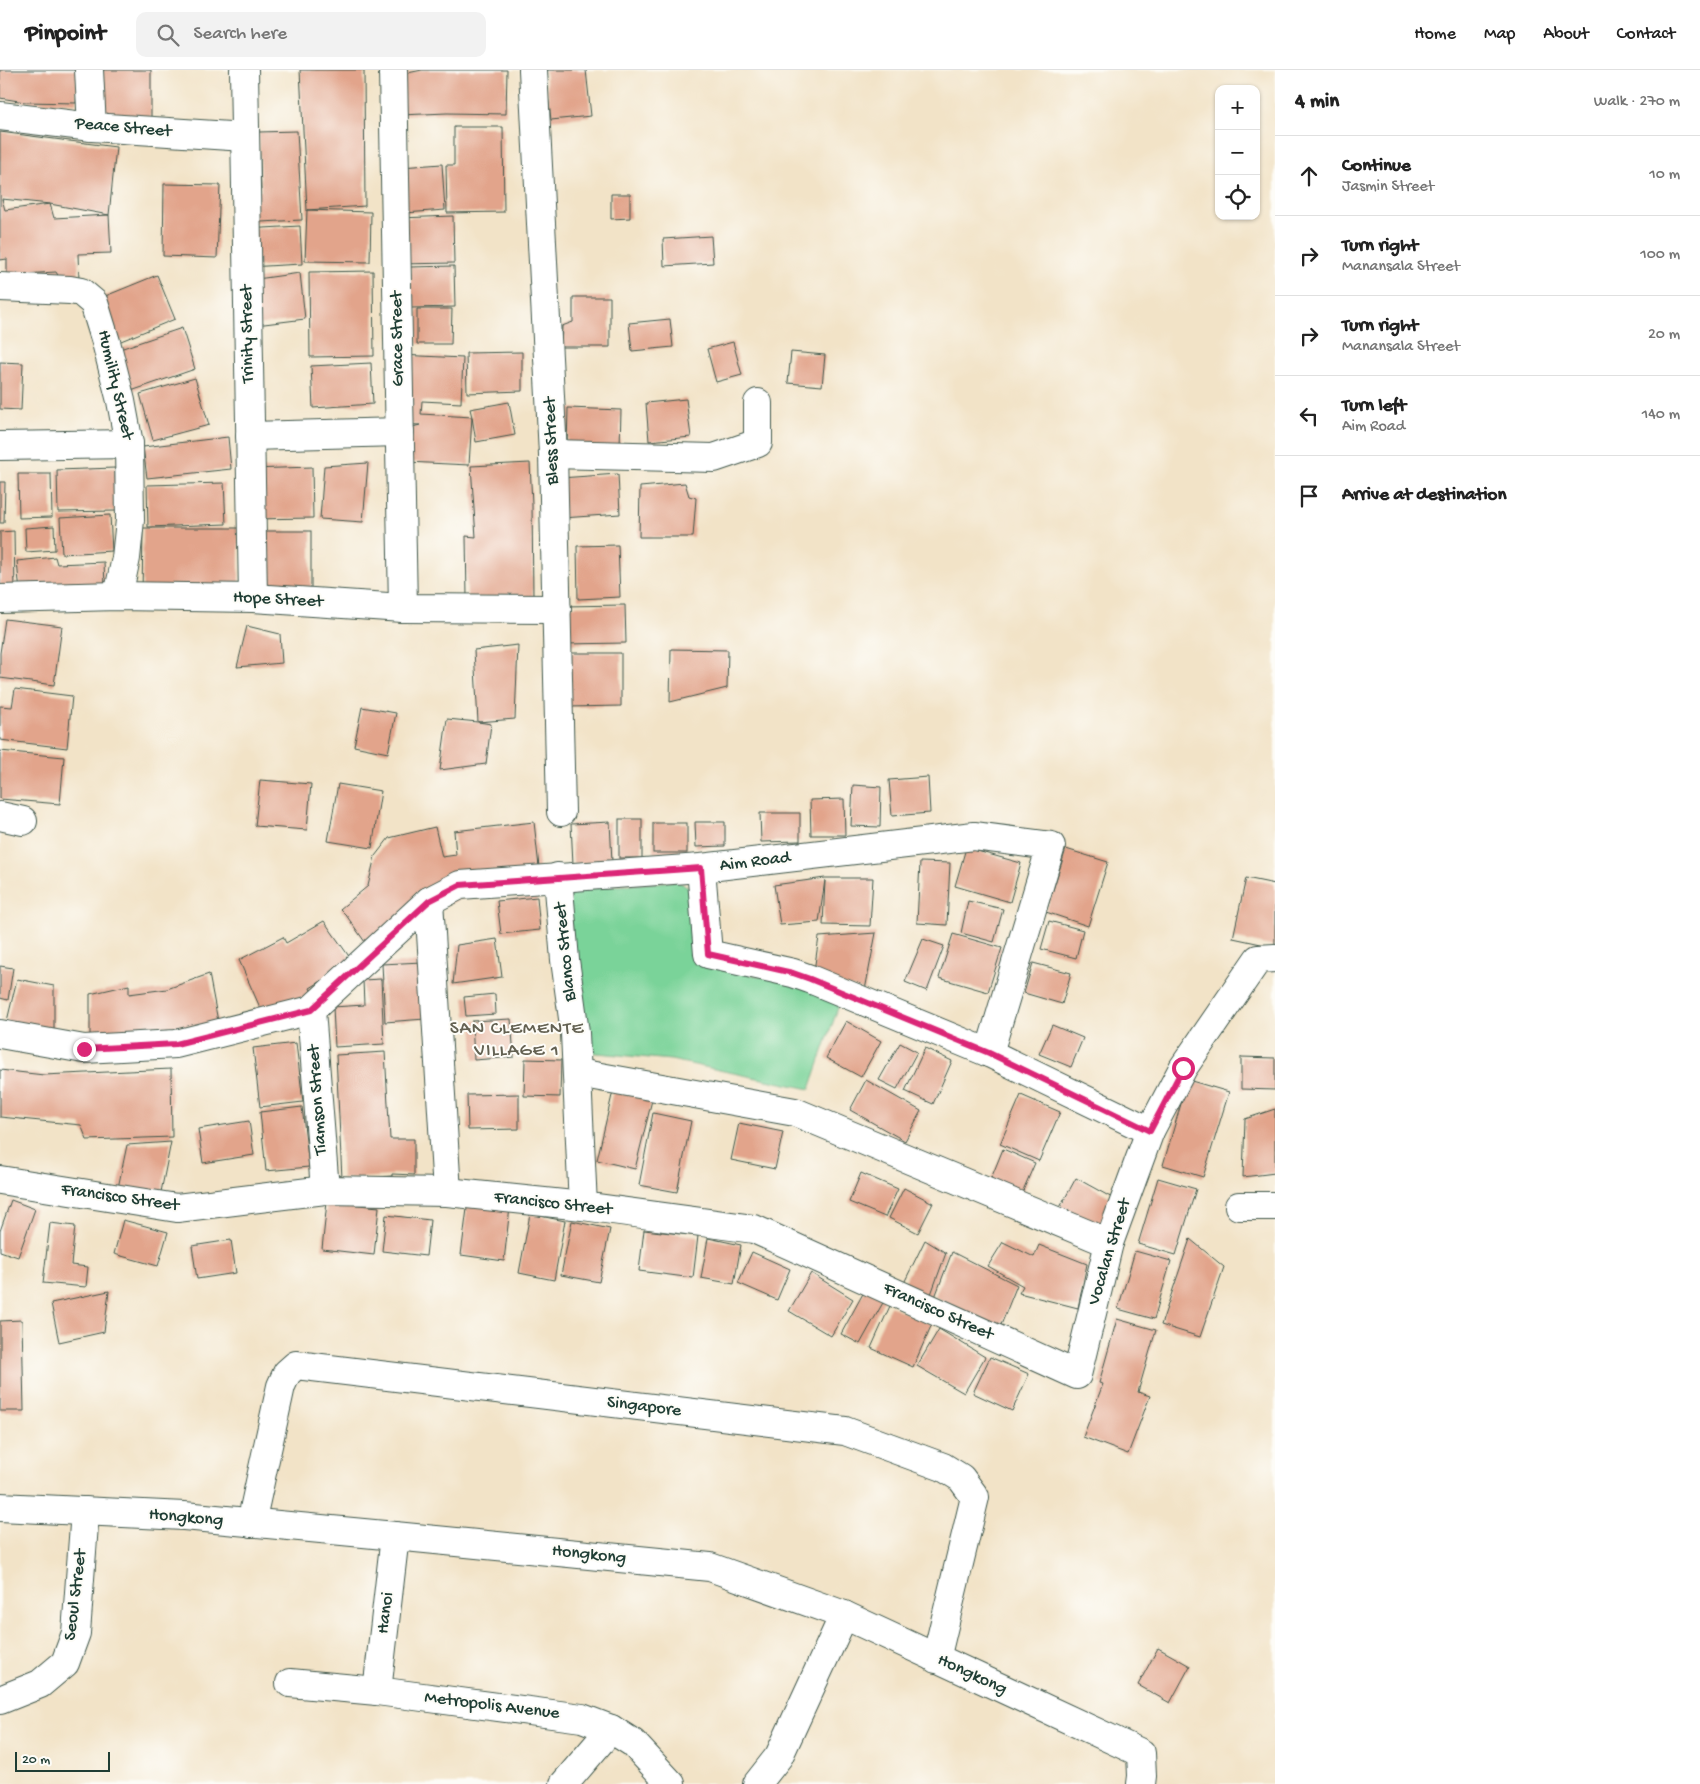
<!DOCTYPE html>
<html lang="en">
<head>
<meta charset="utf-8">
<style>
	body { margin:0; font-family:"Gochi Hand",sans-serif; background:#f2f2f2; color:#222 }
	.controls { position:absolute; right:15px; top:15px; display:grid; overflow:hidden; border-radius:10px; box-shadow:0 1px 4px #0004 }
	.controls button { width:45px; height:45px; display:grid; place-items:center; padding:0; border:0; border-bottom:1px solid #e0e0e0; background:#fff; color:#222; font:25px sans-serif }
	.scale { position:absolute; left:15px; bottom:12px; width:95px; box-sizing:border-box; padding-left:5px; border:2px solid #1f3d34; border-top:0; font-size:14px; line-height:18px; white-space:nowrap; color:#1f3d34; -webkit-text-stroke:4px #fdfcf7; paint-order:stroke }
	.stop { position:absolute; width:15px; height:15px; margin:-11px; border:4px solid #db2777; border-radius:50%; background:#fff }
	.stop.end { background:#db2777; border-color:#fff; box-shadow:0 1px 5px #0008 }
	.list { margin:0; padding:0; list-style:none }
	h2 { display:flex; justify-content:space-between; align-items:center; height:65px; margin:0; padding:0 20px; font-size:21px }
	h2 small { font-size:16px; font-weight:400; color:#767676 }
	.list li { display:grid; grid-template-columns:32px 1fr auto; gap:15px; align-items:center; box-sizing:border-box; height:80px; padding:0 20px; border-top:1px solid #e0e0e0 }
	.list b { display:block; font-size:19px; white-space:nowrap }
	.list p { margin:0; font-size:16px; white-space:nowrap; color:#767676 }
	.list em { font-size:16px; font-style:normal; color:#767676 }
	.icon { flex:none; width:28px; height:28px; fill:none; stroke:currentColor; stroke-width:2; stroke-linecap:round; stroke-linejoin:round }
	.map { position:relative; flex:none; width:1275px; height:1714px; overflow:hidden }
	header { display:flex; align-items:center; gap:30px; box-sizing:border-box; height:70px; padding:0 25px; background:#fff; border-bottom:1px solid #e0e0e0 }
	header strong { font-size:24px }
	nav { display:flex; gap:28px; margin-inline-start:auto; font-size:18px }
	.search { width:350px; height:45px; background:#f2f2f2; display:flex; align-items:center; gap:12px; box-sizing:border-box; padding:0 18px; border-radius:10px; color:#767676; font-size:19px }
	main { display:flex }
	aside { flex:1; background:#fff }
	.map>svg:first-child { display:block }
</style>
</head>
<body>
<header>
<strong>Pinpoint</strong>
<div class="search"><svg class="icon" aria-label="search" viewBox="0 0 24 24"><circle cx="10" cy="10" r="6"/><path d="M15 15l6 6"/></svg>Search here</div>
<nav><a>Home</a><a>Map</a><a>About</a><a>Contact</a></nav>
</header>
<main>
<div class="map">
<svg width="1275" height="1714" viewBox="0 0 1275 1714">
	<rect width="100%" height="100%" fill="#fdfcf7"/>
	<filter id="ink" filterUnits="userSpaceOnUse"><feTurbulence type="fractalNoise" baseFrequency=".02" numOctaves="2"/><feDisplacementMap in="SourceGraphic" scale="10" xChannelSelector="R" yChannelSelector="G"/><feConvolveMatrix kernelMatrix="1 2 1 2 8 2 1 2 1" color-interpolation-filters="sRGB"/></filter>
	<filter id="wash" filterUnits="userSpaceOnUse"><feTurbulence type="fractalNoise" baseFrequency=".0096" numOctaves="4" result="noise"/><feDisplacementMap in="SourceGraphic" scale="20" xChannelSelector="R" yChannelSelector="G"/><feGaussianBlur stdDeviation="1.12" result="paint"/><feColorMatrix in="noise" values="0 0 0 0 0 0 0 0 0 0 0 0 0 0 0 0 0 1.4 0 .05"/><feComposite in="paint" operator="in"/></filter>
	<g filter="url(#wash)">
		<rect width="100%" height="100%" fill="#f2e3c7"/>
		<polygon fill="#7ad399" stroke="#4c8866" points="675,811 690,817 697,894 790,912 841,929 810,1019 671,990 587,982 566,820"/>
		<g id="blocks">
			<g fill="#e2a48b" fill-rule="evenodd">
				<polygon points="0,0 78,0 76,33 25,32 0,28"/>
				<polygon points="91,0 151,0 151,47 90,46"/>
				<polygon points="300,0 364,0 365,136 307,140"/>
				<polygon points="422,0 507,0 506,44 447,43 400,45 398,5"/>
				<polygon points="545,0 586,0 591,46 551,50"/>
				<polygon points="454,57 503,57 504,142 447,143 446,95 454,95"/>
				<polygon points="297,61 302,150 240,153 239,121 261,120 259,62"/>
				<path d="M0 62 116 77 109 145 50 134 54 148 109 145 111 183 78 184 79 210 64 215 56 202 7 205V189L0 190ZM2 129 50 134 5 140Z"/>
				<polygon points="442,94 445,140 405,143 401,97"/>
				<polygon points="164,114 220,115 217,188 163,186"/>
				<polygon points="611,124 630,124 630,148 611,149"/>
				<polygon points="307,140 371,142 370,192 305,191"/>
				<polygon points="453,146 454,193 400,194 399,148"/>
				<polygon points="300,156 302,194 248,197 245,159"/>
				<polygon points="711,166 713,193 664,196 663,169"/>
				<polygon points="454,196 455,237 411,238 410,197"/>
				<polygon points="373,201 374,286 310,287 309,202"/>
				<polygon points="300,203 305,249 256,255 250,210"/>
				<polygon points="157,205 175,249 116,273 98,229"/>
				<polygon points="573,227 610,227 610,277 561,277 562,256 573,252"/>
				<polygon points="417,239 452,239 451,274 417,274"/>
				<polygon points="670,249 673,277 632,281 629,253"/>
				<polygon points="182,258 195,299 131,321 117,280"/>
				<polygon points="733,272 742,305 716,312 707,279"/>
				<polygon points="522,282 522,321 467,323 466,283"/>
				<polygon points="791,282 825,285 822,316 788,313"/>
				<polygon points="400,285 463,288 461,333 422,331 421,344 472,347 470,339 509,332 515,365 476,372 472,347 469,395 407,392 409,358 420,355 396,354"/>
				<polygon points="0,292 23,293 21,340 0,339"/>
				<polygon points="371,293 373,334 313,338 311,296"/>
				<polygon points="195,308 209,355 153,370 140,324"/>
				<polygon points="686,329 691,367 649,371 646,333"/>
				<polygon points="568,338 621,340 620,377 567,376"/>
				<polygon points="228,367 231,399 147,408 143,377"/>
				<polygon points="368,393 363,452 320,449 324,396"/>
				<polygon points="530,393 532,434 533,527 467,528 466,466 476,467 471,396"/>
				<polygon points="312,397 313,448 252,449 251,399"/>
				<polygon points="115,398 116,441 58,442 57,400"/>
				<polygon points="18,404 51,404 52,447 19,448"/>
				<polygon points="618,404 620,444 562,448 560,408"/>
				<polygon points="0,412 5,412 4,453 0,453"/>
				<polygon points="224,413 226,454 148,457 147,415"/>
				<polygon points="685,413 689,426 696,428 693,467 639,467 640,417"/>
				<polygon points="110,445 112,481 62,484 60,448"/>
				<polygon points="54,456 55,480 26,482 25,458"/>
				<polygon points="143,458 239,458 239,525 142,525"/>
				<polygon points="14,461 15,523 0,523 0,462"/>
				<rect x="253" y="461" width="58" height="65"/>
				<polygon points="618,475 620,527 578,529 577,476"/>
				<polygon points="55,487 57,494 104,492 105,517 20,523 17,491"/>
				<polygon points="625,535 626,573 564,574 563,536"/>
				<polygon points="5,549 62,556 54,615 0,608 0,583"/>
				<polygon points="247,556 280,564 282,593 237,597"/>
				<polygon points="518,575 515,649 478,652 491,654 486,694 440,700 447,649 478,652 474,580"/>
				<polygon points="671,579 728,580 727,618 670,632"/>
				<polygon points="567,583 621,583 621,636 567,637"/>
				<polygon points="15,619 72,626 67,678 0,670 0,636 12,637"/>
				<polygon points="362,637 396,643 388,683 354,676"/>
				<polygon points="0,681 64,687 60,734 0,729"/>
				<polygon points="928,707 930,743 892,746 889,710"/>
				<polygon points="260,710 311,714 307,760 255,756"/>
				<polygon points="338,714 381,721 372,778 328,771"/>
				<polygon points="853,715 881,717 880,757 851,756"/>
				<polygon points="844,729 845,765 811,765 810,730"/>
				<polygon points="760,743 800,743 800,771 761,772"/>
				<rect x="619" y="749" width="23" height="39"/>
				<polygon points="534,752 540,806 502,810 365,872 346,845 340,839 368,816 375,786 389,768 435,757 442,787 456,785 454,761"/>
				<polygon points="610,752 612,792 573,794 571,754"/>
				<polygon points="695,752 725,752 725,776 696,777"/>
				<rect x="653" y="753" width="34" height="30"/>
				<polygon points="966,778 1021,793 1010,832 955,816"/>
				<polygon points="1066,779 1108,792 1088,856 1046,842"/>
				<polygon points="920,792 950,793 947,855 917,853"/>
				<polygon points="825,808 873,808 870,856 823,855 825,810 819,852 780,855 774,815"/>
				<polygon points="1246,808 1275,814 1275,877 1233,868"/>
				<polygon points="537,827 540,860 501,864 497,831"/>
				<polygon points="968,831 1003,839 994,872 961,863"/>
				<polygon points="324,851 353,892 310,918 315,929 266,951 239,890 283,867 286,873"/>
				<polygon points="1049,851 1083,860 1076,888 1041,879"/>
				<polygon points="876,863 865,920 813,908 819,867"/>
				<polygon points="953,864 1002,878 988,922 939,908"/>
				<polygon points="497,869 502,907 453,914 457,875"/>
				<polygon points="923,869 944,876 927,921 905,912"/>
				<polygon points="422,892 425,949 385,952 382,894"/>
				<polygon points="1033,893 1071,903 1062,934 1024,923"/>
				<polygon points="0,896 13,898 8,930 0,928"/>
				<polygon points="209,904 221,967 90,980 90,924 129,915 129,924 167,919"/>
				<polygon points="17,909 54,916 54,974 3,968"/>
				<polygon points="381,909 384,974 335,977 333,937 364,935 363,910"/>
				<polygon points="495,924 496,944 466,946 464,927"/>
				<polygon points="511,949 514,987 474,990 472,951"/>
				<polygon points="846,951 881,971 861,1007 826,988"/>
				<polygon points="1052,955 1083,968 1071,997 1039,984"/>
				<polygon points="296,973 303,1032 260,1037 253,978"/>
				<polygon points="900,973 917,982 897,1019 879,1010"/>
				<polygon points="925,978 952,991 933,1034 905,1021"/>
				<polygon points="385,982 390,1069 414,1069 414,1105 392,1104 392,1106 342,1109 336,985"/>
				<polygon points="1241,987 1275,988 1275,1020 1241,1019"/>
				<polygon points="525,989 561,990 560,1027 524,1026"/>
				<polygon points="171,999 172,1067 87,1070 81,1055 0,1047 0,1000 44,1005"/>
				<polygon points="866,1010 921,1041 905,1071 850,1040"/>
				<polygon points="1188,1010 1229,1022 1203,1107 1163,1095"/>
				<polygon points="613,1021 652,1030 635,1099 597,1090"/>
				<polygon points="519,1024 519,1059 468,1060 467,1025"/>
				<polygon points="1021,1025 1060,1042 1039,1091 1000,1074"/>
				<polygon points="302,1037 309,1097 266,1101 260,1042"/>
				<polygon points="1275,1039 1275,1103 1243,1107 1245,1049"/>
				<polygon points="653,1043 691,1051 677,1122 639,1115"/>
				<polygon points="249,1051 254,1085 203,1093 198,1059"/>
				<polygon points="739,1053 783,1062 775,1099 731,1090"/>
				<polygon points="171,1072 160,1127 118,1118 127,1075"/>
				<polygon points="1003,1079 1035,1093 1021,1125 990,1111"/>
				<polygon points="861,1103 898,1119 885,1147 849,1132"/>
				<polygon points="1076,1108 1116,1130 1097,1165 1057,1143"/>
				<polygon points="1158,1108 1196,1119 1176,1185 1138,1174"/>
				<polygon points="904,1118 933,1133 918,1163 889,1148"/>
				<polygon points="11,1130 35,1139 18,1187 0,1181 0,1161"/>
				<polygon points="468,1131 510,1137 504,1191 461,1185"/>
				<polygon points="327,1132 379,1137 374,1185 322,1179"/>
				<polygon points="530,1144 565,1151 554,1210 519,1203"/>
				<polygon points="386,1145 430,1150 426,1186 382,1181"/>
				<polygon points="123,1150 168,1162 158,1196 114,1184"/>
				<polygon points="572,1151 610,1159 599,1212 561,1205"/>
				<polygon points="50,1153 75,1156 71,1195 88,1197 86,1217 43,1213"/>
				<polygon points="644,1160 698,1166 693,1208 639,1201"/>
				<polygon points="708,1168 741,1175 734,1214 701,1208"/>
				<polygon points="1190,1169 1224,1197 1200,1267 1161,1255"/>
				<polygon points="231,1170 236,1203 197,1209 192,1176"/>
				<polygon points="925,1170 946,1183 930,1227 903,1215"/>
				<polygon points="1003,1172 1034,1187 1039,1175 1087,1194 1078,1238 1019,1223 1023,1216 988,1196"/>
				<polygon points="1135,1181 1171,1191 1154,1249 1118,1239"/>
				<polygon points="752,1182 790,1199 777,1230 738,1213"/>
				<polygon points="952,1182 1017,1215 999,1260 935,1227"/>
				<polygon points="811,1203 853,1229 831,1266 789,1241"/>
				<polygon points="866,1218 885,1229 860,1274 841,1264"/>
				<polygon points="109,1221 104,1262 59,1272 51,1233"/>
				<polygon points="890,1236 932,1254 913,1297 871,1278"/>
				<polygon points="1117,1249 1156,1260 1138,1322 1150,1326 1128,1384 1083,1367 1103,1314 1099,1313"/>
				<polygon points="22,1250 24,1341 0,1341 0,1251"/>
				<polygon points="939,1259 985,1287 964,1323 917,1296"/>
				<polygon points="990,1287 1029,1304 1012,1341 973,1323"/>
				<polygon points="1158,1578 1190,1596 1170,1633 1138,1615"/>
			</g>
		</g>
	</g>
	<g filter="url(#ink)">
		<use href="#blocks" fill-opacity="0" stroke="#3f564a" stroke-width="1"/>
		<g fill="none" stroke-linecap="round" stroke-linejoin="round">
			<g stroke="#3f564a" stroke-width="30">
				<g id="minor">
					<polyline points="89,0 92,57"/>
					<polyline points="244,0 253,528"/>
					<polyline points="393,0 403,538"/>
					<polyline points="533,0 553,384 561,742"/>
					<polyline points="0,46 92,57 245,67"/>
					<polyline points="0,217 70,220 81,222 94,233 106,272 121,331 129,374 130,450 126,488 118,526"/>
					<polyline points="250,366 400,362"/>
					<polyline points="0,376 129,374"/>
					<polyline points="553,384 714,388 758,373 758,333"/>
					<polyline points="0,529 118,526 253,528 403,538 557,539"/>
					<polyline points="0,746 23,751"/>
					<polyline points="701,798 708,884 793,903 810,909 989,983 1150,1061"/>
					<polyline points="558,807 565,890 575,963 583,1136"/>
					<polyline points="429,831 447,1122"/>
					<polyline points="311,940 325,1120"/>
					<polyline points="0,964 84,979 176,974 311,940 429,831 460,815 701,798 974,766 1051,776 989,983"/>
					<polyline points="578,1003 795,1042 1109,1173"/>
					<polyline points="0,1110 177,1138 325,1120 447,1122 583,1136 754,1159 1077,1305 1109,1173 1150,1061 1183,998 1258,889 1275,888"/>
					<polyline points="1239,1136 1275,1136"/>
					<polyline points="0,1437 184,1446 395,1466 710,1497 844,1545 1141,1683 1142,1706 1141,1714"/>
					<polyline points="251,1453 281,1316 287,1303 296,1295 845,1361 943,1397 961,1408 975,1427 936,1589"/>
					<polyline points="290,1613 377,1621 582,1648 611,1659 633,1673 671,1714"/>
					<polyline points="377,1621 395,1466"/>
					<polyline points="0,1630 40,1614 65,1593 76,1563 85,1441"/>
					<polyline points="564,1714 611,1659"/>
					<polyline points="757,1714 779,1686 844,1545"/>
				</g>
			</g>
			<use href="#minor" stroke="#fff" stroke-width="28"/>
		</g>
	</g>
	<g fill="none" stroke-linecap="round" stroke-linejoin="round" filter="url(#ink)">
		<polyline stroke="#db2777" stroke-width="6" points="84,979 176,974 311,940 429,831 460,815 701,798 708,884 793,903 810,909 989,983 1150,1061 1183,998"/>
	</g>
	<g text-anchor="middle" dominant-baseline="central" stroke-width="4" stroke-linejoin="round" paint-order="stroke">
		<g font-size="18" fill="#1f3d34" stroke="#fdfcf7">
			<text transform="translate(123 58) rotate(5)">Peace Street</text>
			<text transform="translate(248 264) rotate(-91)">Trinity Street</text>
			<text transform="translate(398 269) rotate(-91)">Grace Street</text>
			<text transform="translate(115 315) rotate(77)">Humility Street</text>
			<text transform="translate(552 371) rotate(-92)">Bless Street</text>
			<text transform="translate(278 530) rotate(3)">Hope Street</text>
			<text transform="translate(755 792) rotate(-7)">Aim Road</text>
			<text transform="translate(566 882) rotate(-96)">Blanco Street</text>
			<text transform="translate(318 1030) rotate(-94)">Tiamson Street</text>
			<text transform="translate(120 1128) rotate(8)">Francisco Street</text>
			<text transform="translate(553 1134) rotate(6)">Francisco Street</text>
			<text transform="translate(1110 1182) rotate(-73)">Vocalan Street</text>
			<text transform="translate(938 1242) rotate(24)">Francisco Street</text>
			<text transform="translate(644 1337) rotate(7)">Singapore</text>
			<text transform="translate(186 1448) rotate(5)">Hongkong</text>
			<text transform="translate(589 1485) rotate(6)">Hongkong</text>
			<text transform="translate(76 1525) rotate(-83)">Seoul Street</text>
			<text transform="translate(386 1543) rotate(-83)">Hanoi</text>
			<text transform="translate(972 1605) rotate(25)">Hongkong</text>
			<text transform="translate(492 1636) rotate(7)">Metropolis Avenue</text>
		</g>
		<g font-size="19" letter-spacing="1" fill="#636152" stroke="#fdfcf7">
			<text x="517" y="959">SAN CLEMENTE<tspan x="517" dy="22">VILLAGE 1</tspan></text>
		</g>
	</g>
</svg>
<div class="controls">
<button>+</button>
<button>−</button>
<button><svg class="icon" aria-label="locate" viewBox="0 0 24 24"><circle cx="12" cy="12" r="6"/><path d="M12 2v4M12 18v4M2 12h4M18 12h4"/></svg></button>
</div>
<div class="scale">20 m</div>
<div class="stop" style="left:1183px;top:998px"></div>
<div class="stop end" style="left:84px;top:979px"></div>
</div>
<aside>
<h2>4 min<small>Walk · 270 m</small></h2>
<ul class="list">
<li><svg class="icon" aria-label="ahead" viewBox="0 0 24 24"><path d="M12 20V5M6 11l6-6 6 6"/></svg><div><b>Continue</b><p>Jasmin Street</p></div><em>10 m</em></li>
<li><svg class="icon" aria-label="right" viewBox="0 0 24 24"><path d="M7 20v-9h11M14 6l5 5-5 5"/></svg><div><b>Turn right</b><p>Manansala Street</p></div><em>100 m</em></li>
<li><svg class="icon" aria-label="right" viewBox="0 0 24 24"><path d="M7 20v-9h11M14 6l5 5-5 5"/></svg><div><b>Turn right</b><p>Manansala Street</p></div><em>20 m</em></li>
<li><svg class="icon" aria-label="left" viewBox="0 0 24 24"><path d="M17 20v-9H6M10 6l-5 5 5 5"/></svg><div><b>Turn left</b><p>Aim Road</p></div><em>140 m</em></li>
<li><svg class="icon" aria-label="arrive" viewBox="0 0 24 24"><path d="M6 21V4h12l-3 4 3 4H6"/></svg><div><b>Arrive at destination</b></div></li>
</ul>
</aside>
</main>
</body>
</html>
